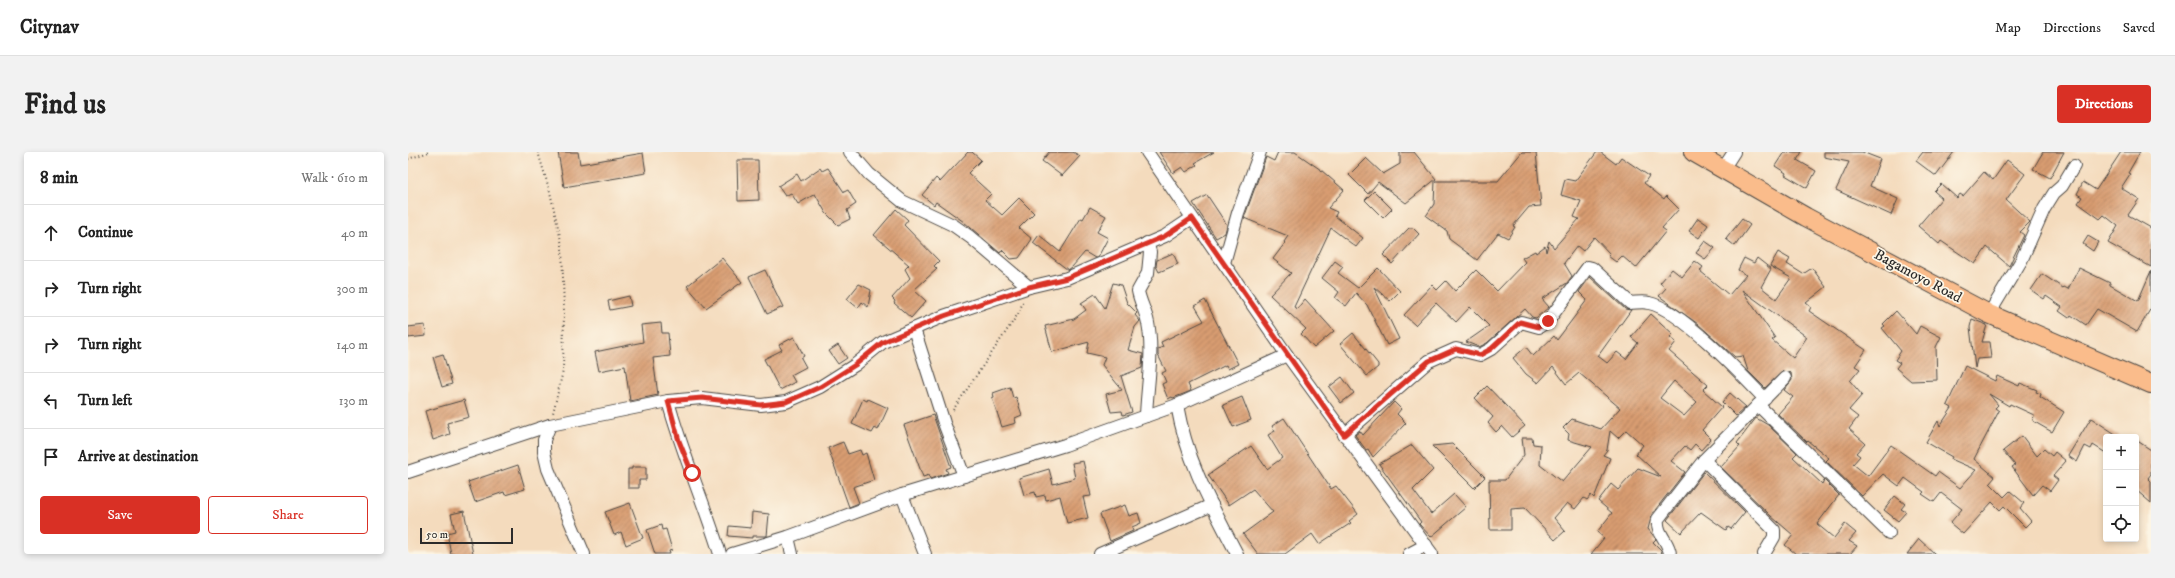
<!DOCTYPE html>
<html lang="en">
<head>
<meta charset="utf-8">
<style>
	body { margin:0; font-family:"IM FELL DW Pica",serif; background:#f2f2f2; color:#222 }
	.controls { position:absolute; right:12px; bottom:12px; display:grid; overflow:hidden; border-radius:4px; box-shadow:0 2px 6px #0003 }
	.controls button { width:36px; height:36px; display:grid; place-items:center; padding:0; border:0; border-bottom:1px solid #e0e0e0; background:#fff; color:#222; font:20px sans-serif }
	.scale { position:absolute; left:12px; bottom:10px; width:93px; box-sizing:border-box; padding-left:4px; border:2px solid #2b2b2b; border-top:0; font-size:11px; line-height:14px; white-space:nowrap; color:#2b2b2b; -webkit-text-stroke:3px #fcf5e5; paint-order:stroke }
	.stop { position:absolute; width:12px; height:12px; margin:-9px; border:3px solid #d93025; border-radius:50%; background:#fff }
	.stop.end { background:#d93025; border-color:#fff; box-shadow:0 1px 4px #0008 }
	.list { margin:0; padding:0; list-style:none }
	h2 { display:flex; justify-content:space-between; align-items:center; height:52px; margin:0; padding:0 16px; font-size:17px }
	h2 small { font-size:13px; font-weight:400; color:#767676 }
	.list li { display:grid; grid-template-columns:26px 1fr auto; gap:12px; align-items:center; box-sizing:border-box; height:56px; padding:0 16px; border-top:1px solid #e0e0e0 }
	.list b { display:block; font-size:15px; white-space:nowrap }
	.list em { font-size:13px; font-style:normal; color:#767676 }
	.actions { display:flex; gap:8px; padding:12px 16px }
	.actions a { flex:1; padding:9px 0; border:1px solid #d93025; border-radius:4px; text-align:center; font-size:14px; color:#d93025 }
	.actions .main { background:#d93025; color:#fff }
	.icon { flex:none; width:22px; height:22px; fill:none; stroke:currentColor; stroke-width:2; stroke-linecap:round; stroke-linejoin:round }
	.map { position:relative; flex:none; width:1743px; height:402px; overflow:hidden; border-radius:4px }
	header { display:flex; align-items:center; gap:24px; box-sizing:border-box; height:56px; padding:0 20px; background:#fff; border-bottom:1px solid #e0e0e0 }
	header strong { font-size:19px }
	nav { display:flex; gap:22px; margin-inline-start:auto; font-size:14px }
	.intro { display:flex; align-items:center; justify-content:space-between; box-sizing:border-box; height:96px; padding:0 24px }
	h1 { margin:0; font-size:28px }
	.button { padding:10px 18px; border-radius:4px; background:#d93025; color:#fff; font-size:14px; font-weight:700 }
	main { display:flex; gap:24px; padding:0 24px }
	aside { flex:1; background:#fff; border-radius:4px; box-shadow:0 2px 6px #0003 }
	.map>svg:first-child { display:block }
</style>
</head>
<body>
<header>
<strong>Citynav</strong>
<nav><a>Map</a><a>Directions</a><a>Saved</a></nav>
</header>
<div class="intro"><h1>Find us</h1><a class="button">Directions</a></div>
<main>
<aside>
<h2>8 min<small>Walk · 610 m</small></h2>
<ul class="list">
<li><svg class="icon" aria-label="ahead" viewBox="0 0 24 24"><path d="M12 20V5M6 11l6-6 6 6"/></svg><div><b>Continue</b></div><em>40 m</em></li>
<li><svg class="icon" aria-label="right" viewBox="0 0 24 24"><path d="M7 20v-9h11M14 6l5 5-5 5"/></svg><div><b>Turn right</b></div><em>300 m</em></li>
<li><svg class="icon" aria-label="right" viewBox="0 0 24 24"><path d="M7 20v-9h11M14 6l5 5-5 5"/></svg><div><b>Turn right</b></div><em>140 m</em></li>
<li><svg class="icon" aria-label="left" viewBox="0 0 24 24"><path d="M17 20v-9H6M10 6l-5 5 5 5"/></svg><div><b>Turn left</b></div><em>130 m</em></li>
<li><svg class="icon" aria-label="arrive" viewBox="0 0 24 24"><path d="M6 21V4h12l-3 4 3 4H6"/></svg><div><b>Arrive at destination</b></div></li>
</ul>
<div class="actions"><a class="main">Save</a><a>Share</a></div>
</aside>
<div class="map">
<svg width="1743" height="402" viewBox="0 0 1743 402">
	<defs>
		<pattern id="building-hatch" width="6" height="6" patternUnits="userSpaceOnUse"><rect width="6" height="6" fill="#d89c71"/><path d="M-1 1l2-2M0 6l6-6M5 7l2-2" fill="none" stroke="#af7f5d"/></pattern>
	</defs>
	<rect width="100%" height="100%" fill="#fcf5e5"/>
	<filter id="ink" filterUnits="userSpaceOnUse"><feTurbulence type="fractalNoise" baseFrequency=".025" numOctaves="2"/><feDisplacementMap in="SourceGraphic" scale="8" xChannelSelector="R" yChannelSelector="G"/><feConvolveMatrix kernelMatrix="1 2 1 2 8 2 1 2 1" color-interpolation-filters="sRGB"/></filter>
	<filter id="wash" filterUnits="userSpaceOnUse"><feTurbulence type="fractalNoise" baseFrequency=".012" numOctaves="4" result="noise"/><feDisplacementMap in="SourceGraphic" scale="16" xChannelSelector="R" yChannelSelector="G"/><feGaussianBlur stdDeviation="0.9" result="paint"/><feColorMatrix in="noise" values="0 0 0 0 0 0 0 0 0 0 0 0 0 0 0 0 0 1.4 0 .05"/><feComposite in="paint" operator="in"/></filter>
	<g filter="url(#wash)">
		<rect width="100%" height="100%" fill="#f4dbbd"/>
		<g id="blocks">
			<g fill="url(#building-hatch)" fill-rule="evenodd">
				<polygon points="150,0 170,0 172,12 235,1 238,21 156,35"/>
				<polygon points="560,0 564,0 573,8 560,21 583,42 577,48 594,63 611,46 626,61 611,76 624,87 611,106 603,107 594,98 592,101 556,70 528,50 526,53 514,43 528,26 532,30"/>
				<polygon points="641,0 665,0 672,4 654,24 634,9"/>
				<polygon points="751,0 806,0 787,11 789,13 778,20 774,15 765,21"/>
				<polygon points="870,0 887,0 913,18 936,38 920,56 929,60 927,64 955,86 948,95 923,76 886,155 889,157 897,147 926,179 906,196 893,182 898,177 862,143 883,121 865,107 877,91 876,90 880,84 836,66 858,5 866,9"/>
				<polygon points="992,0 1006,0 1028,27 998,51 970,30 960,42 941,23 958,6 975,22 992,12"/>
				<polygon points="1114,0 1128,0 1133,54 1121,55 1105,74 1107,75 1100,86 1090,81 1069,108 1041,87 1039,79 1018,64 1026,52 1027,29 1090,29"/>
				<polygon points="1189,0 1192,0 1208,12 1213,5 1241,24 1236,31 1256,47 1258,44 1271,57 1254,76 1258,79 1228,116 1214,104 1208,110 1200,104 1202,102 1186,85 1175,99 1169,94 1156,111 1164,124 1159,131 1134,147 1141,155 1128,166 1124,165 1117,157 1079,191 1071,195 1058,190 1081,174 1062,155 1048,170 1028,151 1007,173 996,163 1024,133 1029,138 1038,129 1047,139 1068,118 1089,139 1117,110 1114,106 1127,99 1128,101 1137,94 1138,100 1141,89 1146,96 1171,67 1166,65 1173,49 1153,43 1157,27 1167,29"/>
				<polygon points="1376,0 1394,0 1389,8 1408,19 1399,36 1377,23 1378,21 1367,14"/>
				<polygon points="1416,0 1454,0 1472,7 1462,34 1490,47 1483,63 1428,38 1441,10 1416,5"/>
				<polygon points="1515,0 1546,0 1528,24 1508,9"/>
				<polygon points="1635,0 1656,0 1642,26 1625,17"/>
				<polygon points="1713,0 1732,0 1720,21 1722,22 1713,36 1731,47 1720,63 1743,76 1743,115 1700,91 1710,74 1696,63 1692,67 1670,51 1674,45 1669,42 1675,30 1688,38"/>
				<polygon points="329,8 350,8 351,48 330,49"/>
				<polygon points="1599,8 1617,22 1598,48 1622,70 1612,80 1616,83 1601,114 1579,95 1567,112 1533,89 1531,92 1510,74 1534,46 1526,39 1533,32 1549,46 1552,42 1555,44 1576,20 1585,28"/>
				<polygon points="412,16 414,19 420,16 436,40 440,38 448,52 439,58 442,67 430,73 418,61 407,42 390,52 383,41 377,44 370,34 389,22 393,29"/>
				<polygon points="966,39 984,57 975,66 957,48"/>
				<polygon points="799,43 819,73 817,81 808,86 785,51"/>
				<polygon points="682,55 698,64 689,80 700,86 690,105 687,106 677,100 664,115 660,118 625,91 631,83 652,100 673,66 675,67"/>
				<polygon points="488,57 500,68 496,73 531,109 526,114 529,117 506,138 518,149 503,166 486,151 487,149 484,146 502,126 497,117 501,113 466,83"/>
				<polygon points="1290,66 1300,73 1291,86 1281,79"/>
				<polygon points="1334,67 1342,73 1327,94 1318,87"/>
				<polygon points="1001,76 1005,76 1011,82 984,112 975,103"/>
				<polygon points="1680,84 1690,90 1685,99 1675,92"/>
				<polygon points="1297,89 1307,96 1297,107 1288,101"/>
				<path d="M1370 100 1382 107 1379 112 1395 122 1404 116 1418 135 1398 151 1403 155 1401 159 1458 198 1447 214 1452 217 1442 229 1454 243 1441 258 1450 265 1441 277 1457 291 1448 301 1452 304 1445 312 1460 324 1483 293 1527 324 1530 320 1552 336 1568 318 1543 307 1544 305 1518 290 1530 269 1532 274 1544 256 1539 253 1557 214 1587 229 1589 224 1611 234 1612 231 1629 238 1628 240 1633 242 1632 245 1656 260 1644 280 1625 269 1626 263 1602 252 1601 254 1581 242 1590 253 1587 256 1591 259 1566 307 1587 325 1582 331 1596 345 1602 339 1616 351 1612 356 1623 369 1617 375 1596 354 1592 358 1584 350 1555 382 1542 371 1554 357 1533 341 1526 350 1514 342 1516 340 1497 326 1491 334 1475 322 1454 344 1418 309 1421 306 1400 289 1399 290 1370 262 1385 245 1376 238 1384 228 1383 221 1375 219 1357 236 1340 219 1335 204 1327 205 1290 172 1251 144 1258 136 1252 131 1264 117 1274 125 1287 109 1295 115 1292 119 1321 143 1338 123 1330 118 1336 106 1346 111 1349 106 1363 117 1353 135 1368 147 1383 126 1362 114ZM1334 138 1399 185 1385 206 1364 188 1367 186Z"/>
				<polygon points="765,101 770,112 751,120 748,114 749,108"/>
				<polygon points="314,106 334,130 298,156 279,134"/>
				<polygon points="927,109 935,115 930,121 950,136 970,116 992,139 982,149 966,135 991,187 979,193 959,153 948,141 938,154 927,146 931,140 914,126"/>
				<polygon points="1671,116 1702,131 1702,133 1730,149 1743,119 1743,156 1729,180 1689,157 1678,173 1663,163 1661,166 1651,159 1654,155 1638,144 1636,147 1623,138 1634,122 1655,136 1656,135 1660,137"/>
				<polygon points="357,118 375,155 359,162 341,125"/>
				<path d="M1182 125 1217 157 1223 158 1190 204 1199 211 1209 200 1218 207 1230 191 1223 185 1243 162 1265 182 1262 185 1268 190 1261 199 1300 233 1295 238 1314 255 1294 278 1303 287 1293 298 1287 292 1282 298 1277 294 1263 309 1277 320 1244 362 1240 377 1248 387 1245 390 1253 398 1254 402H1183L1196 386 1189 380 1204 361 1190 349 1203 332 1210 338 1230 316 1253 325 1228 302 1235 293 1218 278 1210 286 1202 279 1199 298 1195 303 1202 306 1186 346 1183 343 1179 348 1176 346 1167 357 1159 351 1146 366 1157 379 1147 388 1117 356 1103 357V378H1082L1081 328H1097L1116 303 1114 286H1124L1125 292 1133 293 1132 313 1154 330 1184 295 1160 288 1161 282 1155 276 1164 267 1193 277 1212 256 1171 221 1158 232 1145 215 1130 231 1118 222 1105 206 1118 195 1125 204 1146 184 1149 188 1179 148 1171 140ZM1266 229 1289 250 1276 264 1252 246Z"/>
				<polygon points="705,131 713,133 719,151 729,161 727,163 732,169 727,175 720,198 735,202 734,216 713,224 724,260 715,263 714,259 703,260 698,242 714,238 694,213 697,205 679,201 681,190 644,200 637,174 666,167 678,158 673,151 687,142 697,156"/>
				<polygon points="451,132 463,138 460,155 454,150 450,156 439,147"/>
				<polygon points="221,144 223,154 202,158 200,149"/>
				<polygon points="797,148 830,212 820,217 818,213 780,232 783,239 765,246 764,245 760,247 754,232 758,230 754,221 758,219 750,203 750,197 755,195 753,190 796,169 787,154"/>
				<polygon points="1488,159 1508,182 1512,174 1533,185 1528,195 1529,228 1503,229 1488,216 1492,211 1487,208 1493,199 1474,176 1477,174 1475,172"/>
				<polygon points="1564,167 1579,173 1574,190 1581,190 1583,206 1569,207 1567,216 1562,175"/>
				<polygon points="253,171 254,181 260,181 262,204 245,206 250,243 222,249 217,214 191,219 187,200 235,190 233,173"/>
				<polygon points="17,173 18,184 0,186 0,175"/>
				<polygon points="945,181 970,212 970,215 959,224 932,192"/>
				<polygon points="386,185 396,204 393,206 398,215 383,223 387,230 372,238 356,207 374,198 371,193"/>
				<polygon points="430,193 439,206 430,212 421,199"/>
				<polygon points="35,202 44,232 34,235 25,205"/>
				<polygon points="934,225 946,241 933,251 921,235"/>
				<polygon points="1079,234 1117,274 1104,285 1094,274 1088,280 1080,271 1085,265 1067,246"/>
				<polygon points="602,235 605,246 608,245 614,263 607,266 608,271 594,275 584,246 586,245 585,241"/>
				<polygon points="1322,241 1338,255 1328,264 1314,250"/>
				<polygon points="834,245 843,268 825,275 815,253"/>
				<polygon points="455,247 459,249 460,247 480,256 470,278 467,276 464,281 444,272"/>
				<polygon points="56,248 61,265 39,271 42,282 25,288 17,259"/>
				<polygon points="986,250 993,257 989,262 998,271 965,305 960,297 958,298 947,283 952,279 955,283"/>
				<polygon points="525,263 543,315 538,317 540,321 522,327 521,323 515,325 496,273"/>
				<polygon points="876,266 923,337 928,334 950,362 941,369 943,371 911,392 904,382 877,402 850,402 835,382 865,360 845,337 821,353 800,323 843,294 859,317 874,306 860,283 867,279 864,274"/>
				<polygon points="1348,266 1360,273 1389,301 1385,305 1414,332 1416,328 1431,343 1409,372 1426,386 1437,372 1448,381 1441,389 1449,394 1442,402 1388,402 1377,393 1385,383 1363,364 1313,315 1332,294 1329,291"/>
				<polygon points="1683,266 1712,285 1698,285 1698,301 1685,293 1683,297 1677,294 1669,310 1660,304"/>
				<polygon points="1614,284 1629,304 1636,297 1644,304 1647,300 1658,309 1645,324 1650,328 1642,339 1634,333 1625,343 1604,315 1607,313 1595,299"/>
				<polygon points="1728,288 1743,298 1743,322 1740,326 1743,329 1743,351 1728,338"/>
				<polygon points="435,290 440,302 452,298 454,303 458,301 466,328 445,335 451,351 441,355 420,296"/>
				<polygon points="1044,292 1077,325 1066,336 1024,294"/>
				<polygon points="1004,293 1025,318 1005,338 1023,362 1046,342 1058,355 1023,385 1011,372 1013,370 971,312"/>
				<polygon points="675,309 683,344 675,345 680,366 659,371 652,344 638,348 637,343 628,345 627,340 616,343 611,326 641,317 645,332 667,326 664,311"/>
				<polygon points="110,313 117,337 97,343 96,340 67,350 60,330"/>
				<polygon points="224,315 238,315 238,328 231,328 231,336 220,336 220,317 224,317"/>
				<polygon points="1296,320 1337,360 1323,377 1320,375 1318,378 1293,360 1273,381 1259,368"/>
				<polygon points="1487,344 1497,352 1493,357 1498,360 1490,369 1476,358"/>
				<polygon points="222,351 235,386 218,393 213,380 206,383 197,360"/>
				<polygon points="717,353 721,364 730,361 733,371 724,375 725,379 702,389 692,362"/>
				<polygon points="56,359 65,402 43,402 39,381 47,379 43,362"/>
				<polygon points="344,360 361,362 359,384 344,384 344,386 320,384 321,374 343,376"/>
				<polygon points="253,373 254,378 258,377 264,398 261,399 262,402 247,402 239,378"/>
				<polygon points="1511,387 1527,402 1499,402"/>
			</g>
		</g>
	</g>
	<g filter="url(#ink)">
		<use href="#blocks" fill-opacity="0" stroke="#494541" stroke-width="1"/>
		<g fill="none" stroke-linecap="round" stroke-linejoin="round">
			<g stroke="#494541" stroke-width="14">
				<g id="minor">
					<polyline points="442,0 461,22 494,49 545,73 562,85 621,135"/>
					<polyline points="739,0 879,203 1024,402"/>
					<polyline points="1315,17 1326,0"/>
					<polyline points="816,111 830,61 852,0"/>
					<polyline points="1581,162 1613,109 1636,57 1646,41 1654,34 1666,14"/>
					<polyline points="506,177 536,271 556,324"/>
					<path d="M260 249C274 301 296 350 312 402"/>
					<path d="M769 253C779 310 803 352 829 402"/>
					<polyline points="1350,253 1481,381"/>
					<path d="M738 264C739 234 746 201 740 171 738 160 732 150 730 139L740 121 742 100 739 91"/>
					<polyline points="142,273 136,288 136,300 140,317 176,402"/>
					<path d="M936 283 1021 209 1048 197 1072 203 1083 197 1113 170 1131 175 1140 169 1180 115 1184 116 1222 151C1228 151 1235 149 1241 151 1272 157 1334 223 1357 247"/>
					<polyline points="1296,308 1366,378 1366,385 1356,402"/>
					<polyline points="0,320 142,273 260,249 294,246 353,253 378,250 412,235 447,213 475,190 536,164 621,135 659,126 757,84 784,66"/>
					<polyline points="494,343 517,402"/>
					<polyline points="380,385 384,402"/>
					<polyline points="324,402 380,385 494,343 657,293 769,253 879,203"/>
					<polyline points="692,402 804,353"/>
					<polyline points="1001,402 1018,393"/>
					<path d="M1262 402C1261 389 1248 382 1250 367L1296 308 1377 226"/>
				</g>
			</g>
			<g stroke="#494541" stroke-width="20">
				<polyline id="highway" points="1285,0 1398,65 1581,162 1743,232"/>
			</g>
			<g stroke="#494541" stroke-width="2" stroke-dasharray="1 3" stroke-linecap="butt">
				<polyline points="130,0 142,40 154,93 156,159 155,219 145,261"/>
				<polyline points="0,7 21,0"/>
				<polyline points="545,258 610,162 615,150"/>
			</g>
			<use href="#minor" stroke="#fff" stroke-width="12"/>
			<use href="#highway" stroke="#fabc8b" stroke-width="18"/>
		</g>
	</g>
	<g fill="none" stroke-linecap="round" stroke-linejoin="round" filter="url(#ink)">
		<polyline stroke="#d93025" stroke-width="5" points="284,321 271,289 260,249 294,246 353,253 378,250 412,235 447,213 475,190 536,164 621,135 659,126 757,84 784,66 936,283 1021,209 1048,197 1072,203 1083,197 1112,170 1131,175 1140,169"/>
	</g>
	<g text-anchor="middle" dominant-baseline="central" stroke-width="3.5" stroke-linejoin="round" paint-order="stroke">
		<g font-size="15" fill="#2b2b2b" stroke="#fcf5e5">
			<text transform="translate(1510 124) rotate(28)">Bagamoyo Road</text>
		</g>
	</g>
</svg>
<div class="controls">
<button>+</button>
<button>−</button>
<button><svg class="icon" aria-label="locate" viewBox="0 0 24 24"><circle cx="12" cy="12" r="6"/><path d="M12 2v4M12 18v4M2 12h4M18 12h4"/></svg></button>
</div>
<div class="scale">50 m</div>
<div class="stop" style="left:284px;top:321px"></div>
<div class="stop end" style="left:1140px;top:169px"></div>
</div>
</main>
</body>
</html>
